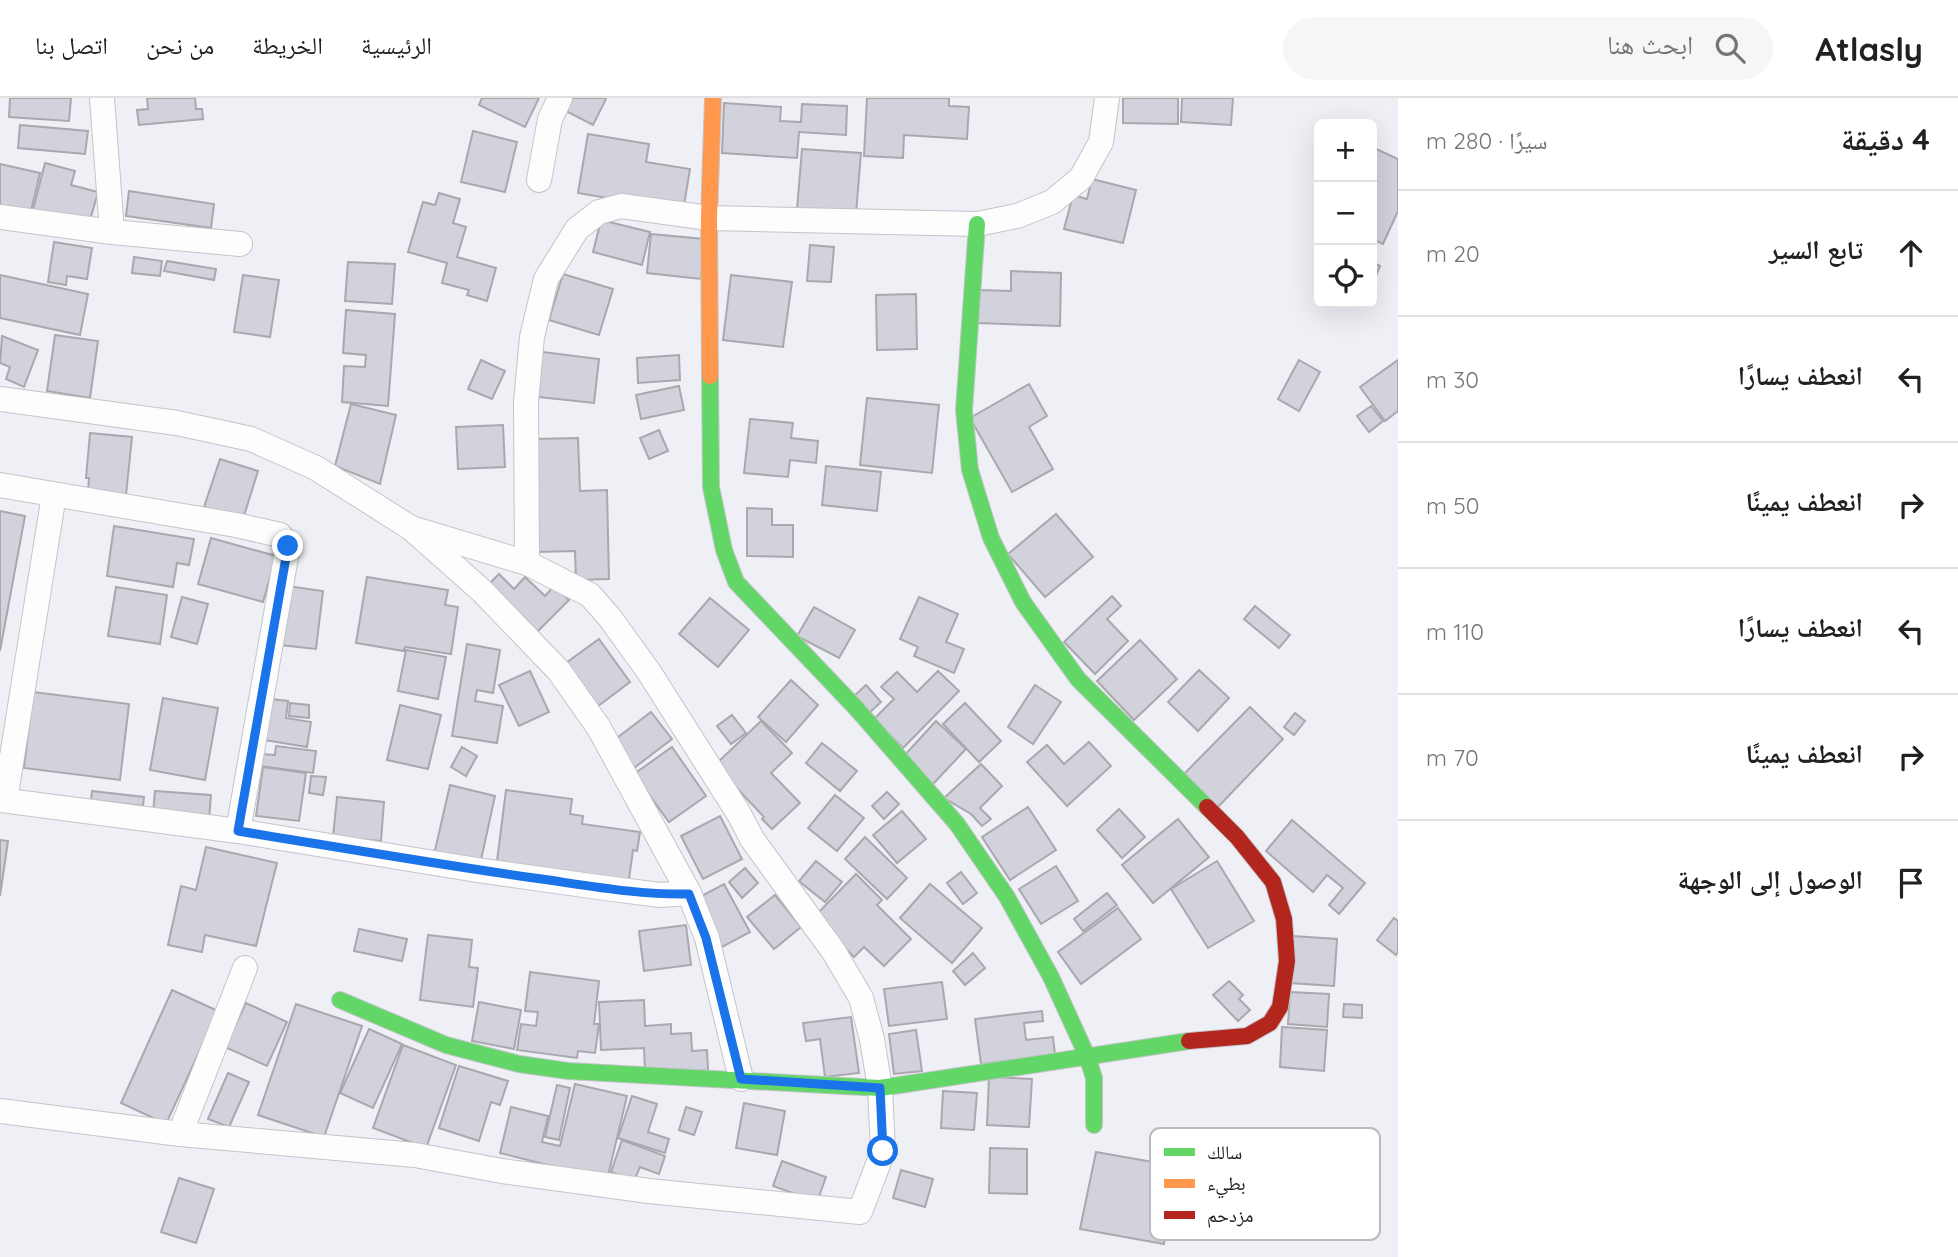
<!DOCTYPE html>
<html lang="ar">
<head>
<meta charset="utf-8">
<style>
	body { margin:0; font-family:Quicksand,"Noto Naskh Arabic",sans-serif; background:#f6f6f6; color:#202124; direction:rtl }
	.controls { position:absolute; right:21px; top:21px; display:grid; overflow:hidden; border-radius:10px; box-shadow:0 7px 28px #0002 }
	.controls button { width:63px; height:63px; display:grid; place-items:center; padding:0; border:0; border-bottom:2px solid #e0e0e0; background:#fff; color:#202124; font:35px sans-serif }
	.stop { position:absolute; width:21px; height:21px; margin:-16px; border:5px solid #1a73e8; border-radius:50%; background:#fff }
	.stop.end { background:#1a73e8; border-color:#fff; box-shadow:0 2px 7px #0008 }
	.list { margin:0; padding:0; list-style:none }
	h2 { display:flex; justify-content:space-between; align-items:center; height:91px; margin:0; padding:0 28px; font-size:30px }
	h2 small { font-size:23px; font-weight:400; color:#757577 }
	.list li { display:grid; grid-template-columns:46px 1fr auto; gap:21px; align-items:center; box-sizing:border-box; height:126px; padding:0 28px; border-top:2px solid #e0e0e0 }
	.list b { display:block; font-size:26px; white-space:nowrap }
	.list em { font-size:23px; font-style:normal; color:#757577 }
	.icon { flex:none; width:38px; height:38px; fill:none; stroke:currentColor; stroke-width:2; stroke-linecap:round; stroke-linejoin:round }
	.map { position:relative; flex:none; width:1398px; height:1159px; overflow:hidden; direction:ltr }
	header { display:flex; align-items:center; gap:42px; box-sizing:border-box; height:98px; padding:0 35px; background:#fff; border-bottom:2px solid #e0e0e0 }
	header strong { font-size:33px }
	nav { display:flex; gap:38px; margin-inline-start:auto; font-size:24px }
	.search { width:490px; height:63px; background:#f6f6f6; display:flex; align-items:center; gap:18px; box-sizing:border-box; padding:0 24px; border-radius:38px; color:#757577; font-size:26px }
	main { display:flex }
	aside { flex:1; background:#fff }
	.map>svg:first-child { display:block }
</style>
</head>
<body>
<header>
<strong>Atlasly</strong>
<div class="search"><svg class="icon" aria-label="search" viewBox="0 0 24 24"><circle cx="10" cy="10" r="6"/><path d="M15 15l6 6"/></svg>ابحث هنا</div>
<nav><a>الرئيسية</a><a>الخريطة</a><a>من نحن</a><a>اتصل بنا</a></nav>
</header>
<main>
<aside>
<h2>4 دقيقة<small>سيرًا · 280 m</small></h2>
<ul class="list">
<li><svg class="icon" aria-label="ahead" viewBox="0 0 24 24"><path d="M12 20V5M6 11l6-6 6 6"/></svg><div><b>تابع السير</b></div><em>20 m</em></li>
<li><svg class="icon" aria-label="left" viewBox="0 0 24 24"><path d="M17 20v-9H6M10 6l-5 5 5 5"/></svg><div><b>انعطف يسارًا</b></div><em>30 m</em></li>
<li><svg class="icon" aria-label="right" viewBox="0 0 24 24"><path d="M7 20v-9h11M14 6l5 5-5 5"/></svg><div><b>انعطف يمينًا</b></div><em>50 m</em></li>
<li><svg class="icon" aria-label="left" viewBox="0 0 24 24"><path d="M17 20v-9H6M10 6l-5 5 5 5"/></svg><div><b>انعطف يسارًا</b></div><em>110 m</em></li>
<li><svg class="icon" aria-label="right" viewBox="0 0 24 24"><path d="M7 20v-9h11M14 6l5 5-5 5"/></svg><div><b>انعطف يمينًا</b></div><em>70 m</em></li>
<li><svg class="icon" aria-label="arrive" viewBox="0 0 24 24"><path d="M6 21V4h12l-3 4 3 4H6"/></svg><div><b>الوصول إلى الوجهة</b></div></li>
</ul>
</aside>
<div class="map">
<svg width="1398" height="1159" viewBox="0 0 1398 1159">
	<rect width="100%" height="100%" fill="#eff0f6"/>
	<g fill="#d1d2dc" stroke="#a8a8ad" stroke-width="2">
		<polygon points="10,0 71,0 69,23 9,19"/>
		<polygon points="147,0 195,0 196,11 202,11 203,21 139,27 137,12 148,11"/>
		<polygon points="482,0 539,0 525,29 479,7"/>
		<polygon points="565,0 605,0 606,1 593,27 560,10"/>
		<polygon points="867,0 949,0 949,8 969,9 967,41 904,37 903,60 864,58"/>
		<polygon points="1123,0 1178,0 1178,26 1123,25"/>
		<polygon points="1182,0 1233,0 1231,27 1181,24"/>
		<polygon points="724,5 781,9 780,23 801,24 802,6 847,8 846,37 799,34 797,60 722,55"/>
		<polygon points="20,27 88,33 85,56 18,50"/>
		<polygon points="473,33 517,44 505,94 461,84"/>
		<polygon points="588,36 649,46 646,64 690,71 683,113 578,95"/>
		<polygon points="1372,49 1398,61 1398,113 1383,146 1372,141"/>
		<polygon points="802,51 861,55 856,116 797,111"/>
		<polygon points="45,65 75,73 71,87 98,94 89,126 33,112"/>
		<polygon points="0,66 40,75 30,117 0,111"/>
		<polygon points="1092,81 1136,92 1123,145 1064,131 1073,97 1087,101"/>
		<polygon points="129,93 214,106 211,130 126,118"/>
		<polygon points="439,95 460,101 453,125 466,129 457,159 496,170 487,203 467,197 469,192 442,185 447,165 408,154 423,104 435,107"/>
		<polygon points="601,122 650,134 642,167 593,154"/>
		<polygon points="651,136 704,141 701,181 647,175"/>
		<polygon points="54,144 92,150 87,181 67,178 66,187 48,184"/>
		<polygon points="810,147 834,149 831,184 807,183"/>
		<polygon points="134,159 162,163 160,178 132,175"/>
		<polygon points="167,163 216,171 214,182 164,173"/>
		<polygon points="348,164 395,166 392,206 345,203"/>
		<polygon points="1372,164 1380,168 1372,187"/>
		<polygon points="1011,173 1061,175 1060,228 978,225 979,192 1011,193"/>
		<polygon points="563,176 613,191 599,237 549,222"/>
		<polygon points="0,177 88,196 80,237 0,220"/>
		<polygon points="243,177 279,182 270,239 234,234"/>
		<polygon points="731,177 792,184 783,249 723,242"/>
		<polygon points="916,196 917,251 877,252 876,197"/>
		<polygon points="346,212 395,216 388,308 342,304 344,268 365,269 366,257 343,255"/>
		<polygon points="55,237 98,243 90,300 47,293"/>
		<polygon points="2,238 38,252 24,289 6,281 10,269 0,265"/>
		<polygon points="535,253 599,261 594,305 530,298"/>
		<polygon points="679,257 680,282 638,285 637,260"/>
		<polygon points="481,262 505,273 492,301 468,291"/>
		<polygon points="1299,262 1320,274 1299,313 1278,301"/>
		<polygon points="1398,262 1398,313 1385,323 1360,289"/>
		<polygon points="1029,286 1047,318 1029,329 1053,371 1012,394 970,320"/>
		<polygon points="679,288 684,312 641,321 636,297"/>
		<polygon points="867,300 939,307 932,375 860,367"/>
		<polygon points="351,306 396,317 380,386 335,368"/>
		<polygon points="1371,308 1383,323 1369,334 1357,318"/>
		<polygon points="750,321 793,325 791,340 818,343 816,365 790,362 788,379 744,375"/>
		<polygon points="503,327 505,369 458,371 456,329"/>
		<polygon points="659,332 668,353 649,361 640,340"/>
		<polygon points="90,335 132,339 126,397 88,393 89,380 86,380"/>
		<polygon points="578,340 580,393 607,392 609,481 576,482 575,453 536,454 534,341"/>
		<polygon points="220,361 258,373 243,421 204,409"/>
		<polygon points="826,368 881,374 877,413 822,407"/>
		<polygon points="747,410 772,411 772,427 793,427 793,459 747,458"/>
		<polygon points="0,413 25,418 0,553"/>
		<polygon points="1056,416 1093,459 1045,499 1008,456"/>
		<polygon points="114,428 194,441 189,467 177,465 173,489 107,478"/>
		<polygon points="211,440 276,458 263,504 198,486"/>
		<polygon points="499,476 514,491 525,479 545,498 554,488 569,502 534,537 486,489"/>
		<polygon points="367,479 448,492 445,507 458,509 451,556 405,549 404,553 356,545"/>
		<polygon points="287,488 323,493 316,551 280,547"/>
		<polygon points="116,489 167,497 160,546 108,538"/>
		<polygon points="1112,498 1121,508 1107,521 1128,543 1095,576 1064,544"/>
		<polygon points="182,499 208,506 197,546 171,539"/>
		<polygon points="919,499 958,516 946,544 964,551 954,575 914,558 918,549 900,541"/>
		<polygon points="710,500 749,532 718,569 679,536"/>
		<polygon points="1255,508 1290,537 1279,550 1244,521"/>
		<polygon points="814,509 855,532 839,560 797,538"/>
		<polygon points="599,541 630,584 598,608 566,565"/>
		<polygon points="1140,542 1177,581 1134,622 1097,583"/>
		<polygon points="467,546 500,552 493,595 477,592 475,603 503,608 497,645 452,638"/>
		<polygon points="406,552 446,559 438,601 398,593"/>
		<polygon points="1199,572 1229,600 1198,633 1168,604"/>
		<polygon points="530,573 549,614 519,628 499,587"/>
		<polygon points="938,573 959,593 903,650 874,621 894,601 881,589 897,574 917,594"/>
		<polygon points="791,582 818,607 786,644 758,619"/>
		<polygon points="866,587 881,604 868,616 853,599"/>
		<polygon points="1035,587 1061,604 1033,646 1008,629"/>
		<polygon points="33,594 129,606 120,682 24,670"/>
		<polygon points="163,600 218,610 205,682 150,672"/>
		<polygon points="271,601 288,603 286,620 311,624 307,649 264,642"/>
		<polygon points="290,605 309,607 309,620 289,618"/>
		<polygon points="965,605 1001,643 979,664 943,626"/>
		<polygon points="400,607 441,617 428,671 387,662"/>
		<polygon points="1250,609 1283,641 1217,710 1183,677"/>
		<polygon points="651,614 672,641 634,670 613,643"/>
		<polygon points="1295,615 1305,623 1294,637 1284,629"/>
		<polygon points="732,617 746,635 731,646 717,628"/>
		<polygon points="761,623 792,655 771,675 800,705 772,731 762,721 764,719 715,667"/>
		<polygon points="936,623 966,651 933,686 903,659"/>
		<polygon points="1089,644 1111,668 1067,708 1027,664 1047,647 1064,666"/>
		<polygon points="822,645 857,673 840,693 806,665"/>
		<polygon points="276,648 316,653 313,675 259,668 261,656 275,657"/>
		<polygon points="462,649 477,658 466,678 451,669"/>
		<polygon points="672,649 706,698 669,724 634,676"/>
		<polygon points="981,666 1002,688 980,710 991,721 982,728 971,716 944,700"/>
		<polygon points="263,669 306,675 299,723 256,718"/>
		<polygon points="311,678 326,679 323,697 309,695"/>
		<polygon points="450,687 495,698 479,771 433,761"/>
		<polygon points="506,692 572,701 570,716 583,718 582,726 640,734 637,753 633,752 628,788 496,771"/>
		<polygon points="92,693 144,699 143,708 91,702"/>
		<polygon points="155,693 211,697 209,721 153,716"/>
		<polygon points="887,694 899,706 884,721 872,708"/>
		<polygon points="835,697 864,720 837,753 808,730"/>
		<polygon points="337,699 384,704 381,743 333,739"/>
		<polygon points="1028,709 1056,752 1010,782 982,739"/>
		<polygon points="1119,711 1145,739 1122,760 1097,732"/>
		<polygon points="902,713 926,741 897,765 873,737"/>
		<polygon points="720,718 742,761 703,781 681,738"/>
		<polygon points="1178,721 1209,759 1153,805 1122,767"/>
		<polygon points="1292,722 1365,785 1339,816 1329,807 1343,790 1327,777 1313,794 1266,753"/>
		<polygon points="865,739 907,780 887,801 845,761"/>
		<polygon points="0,742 8,743 0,798"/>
		<polygon points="206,749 277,765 256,848 205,837 202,854 168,847 181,788 196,792"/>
		<polygon points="816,763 842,784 825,804 799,783"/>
		<polygon points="1217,763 1254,823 1208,850 1171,791"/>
		<polygon points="1056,768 1078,803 1041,826 1019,791"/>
		<polygon points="745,770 758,785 742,800 729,784"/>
		<polygon points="961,774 977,795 963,806 947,785"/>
		<polygon points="856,776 882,802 877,807 911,841 884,868 864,849 854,859 814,819"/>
		<polygon points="724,786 750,834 722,849 696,801"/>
		<polygon points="930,786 982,830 952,865 900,820"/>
		<polygon points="1107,795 1117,807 1083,833 1074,821"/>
		<polygon points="775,797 801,829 774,851 747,819"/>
		<polygon points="1118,810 1141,841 1081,886 1058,854"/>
		<polygon points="1394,820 1398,823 1398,854 1396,857 1377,842"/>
		<polygon points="686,827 691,867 644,873 639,833"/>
		<polygon points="359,831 407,841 402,863 354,853"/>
		<polygon points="428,837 472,842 469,869 478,870 473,909 420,902"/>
		<polygon points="1293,838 1337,841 1334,888 1290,885"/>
		<polygon points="973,855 985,870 965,887 953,873"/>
		<polygon points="530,874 599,883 594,926 599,926 595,955 578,953 577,960 517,952 521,926 536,928 538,914 525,913"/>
		<polygon points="1229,883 1243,897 1239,901 1250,912 1238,923 1213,897"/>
		<polygon points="942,884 947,921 889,928 884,891"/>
		<polygon points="172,892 218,913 166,1026 121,1005"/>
		<polygon points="1290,894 1329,896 1327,929 1288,926"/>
		<polygon points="644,902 645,928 671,926 671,936 691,935 692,953 707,952 708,972 645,974 644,950 601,952 599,904"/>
		<polygon points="479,904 521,912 514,951 472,943"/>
		<polygon points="246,905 287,924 267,968 225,949"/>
		<polygon points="296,906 362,928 324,1039 258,1017"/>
		<polygon points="1344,906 1362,907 1362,920 1343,919"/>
		<polygon points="1042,913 1043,923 1024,925 1026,942 1053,939 1055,957 981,966 975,921"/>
		<polygon points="851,919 859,975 825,979 820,941 806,943 803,925"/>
		<polygon points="1282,929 1327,932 1324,973 1280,969"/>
		<polygon points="369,931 402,946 373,1010 340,995"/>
		<polygon points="916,932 922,973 894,976 889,936"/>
		<polygon points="403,947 456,967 426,1050 373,1030"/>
		<polygon points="459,968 508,983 500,1007 491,1004 479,1043 439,1030"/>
		<polygon points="228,975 249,984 229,1029 208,1021"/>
		<polygon points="989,979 1032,981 1029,1029 987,1027"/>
		<polygon points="575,986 627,998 607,1082 500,1055 511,1009 548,1018 542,1044 560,1048"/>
		<polygon points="557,987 570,990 559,1042 545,1039"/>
		<polygon points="943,993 977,995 974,1032 941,1030"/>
		<polygon points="632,998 657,1006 648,1034 669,1041 665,1055 618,1040"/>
		<polygon points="744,1005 785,1013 777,1057 736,1050"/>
		<polygon points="686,1009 702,1014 694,1037 679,1032"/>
		<polygon points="622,1042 665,1058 659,1076 640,1069 634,1083 611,1074"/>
		<polygon points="990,1050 1027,1051 1027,1096 989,1095"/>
		<polygon points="1096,1054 1176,1068 1164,1146 1080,1131"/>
		<polygon points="782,1063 826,1079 817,1104 773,1088"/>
		<polygon points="901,1072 933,1081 925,1109 893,1100"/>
		<polygon points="179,1080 214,1091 196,1145 161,1134"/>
	</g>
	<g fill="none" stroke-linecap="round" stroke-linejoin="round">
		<g stroke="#c4c4c9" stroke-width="26">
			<g id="street">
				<polyline points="102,0 112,134"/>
				<polyline points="539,82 550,21 560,0"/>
				<polyline points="0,119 112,134 240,146"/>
				<polyline points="0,301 177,325 251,341 316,370 411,430 482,493 559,573 599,630 689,795 707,840 741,981"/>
				<polyline points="0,387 236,427 280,437 288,448 238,733"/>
				<polyline points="527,465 526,304 532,239 546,181 577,131 599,114 621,108 709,120 977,126 1017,118 1052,104 1081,80 1101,44 1107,0"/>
				<polyline points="0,702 238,733 477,772 605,790 660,797 689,795"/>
				<polyline points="5,702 54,397"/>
				<polyline points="245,870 180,1036 415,1057 502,1073 649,1093 860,1114 883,1053 880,990 872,941 861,900 834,854 752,741 739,716 649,574 610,520 590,497 527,465 411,430"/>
				<polyline points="0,1013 180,1036"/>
			</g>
		</g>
		<g stroke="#c4c4c9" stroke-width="18">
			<g id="fast">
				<polyline points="977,126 964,312 970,372 991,440 1023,504 1078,581 1207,709"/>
				<polyline points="710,278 711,389 724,452 736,484 856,610 957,726 1007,799 1051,879 1087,958 1094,980 1094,1027"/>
				<polyline points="340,902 446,947 519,966 568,973 880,990 1189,943"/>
			</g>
		</g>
		<g stroke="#c4c4c9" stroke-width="18">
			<polyline id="slow" points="710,278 709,120 713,0"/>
		</g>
		<g stroke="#c4c4c9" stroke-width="18">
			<polyline id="jam" points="1189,943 1247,938 1270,925 1280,909 1287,863 1284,821 1273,784 1237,739 1207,709"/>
		</g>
		<use href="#street" stroke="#fdfdfe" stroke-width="24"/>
		<use href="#fast" stroke="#63d668" stroke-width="16"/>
		<use href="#slow" stroke="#ff974d" stroke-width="16"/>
		<use href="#jam" stroke="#b3261e" stroke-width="16"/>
	</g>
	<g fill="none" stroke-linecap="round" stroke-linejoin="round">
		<path stroke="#1a73e8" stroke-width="9" d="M288 448 238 733C337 749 435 766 534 780 585 787 637 797 689 796L706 840 741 981 880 990 883 1053"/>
	</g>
	<rect x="1150" y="1030" width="230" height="112" rx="10" fill="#fff" stroke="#bababc" stroke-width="2"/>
	<rect x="1164" y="1050" width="31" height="8" fill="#63d668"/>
	<rect x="1164" y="1081" width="31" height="9" fill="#ff974d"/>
	<rect x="1164" y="1113" width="31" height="8" fill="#b3261e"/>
	<g font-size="19" fill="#1a1a1f">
		<text x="1207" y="1061">سالك</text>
		<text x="1207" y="1092">بطيء</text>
		<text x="1207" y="1124">مزدحم</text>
	</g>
</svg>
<div class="controls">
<button>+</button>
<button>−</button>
<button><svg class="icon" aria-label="locate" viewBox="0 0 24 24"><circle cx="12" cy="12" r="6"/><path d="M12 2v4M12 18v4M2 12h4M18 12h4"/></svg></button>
</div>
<div class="stop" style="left:883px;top:1053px"></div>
<div class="stop end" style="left:288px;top:448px"></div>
</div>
</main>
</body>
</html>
